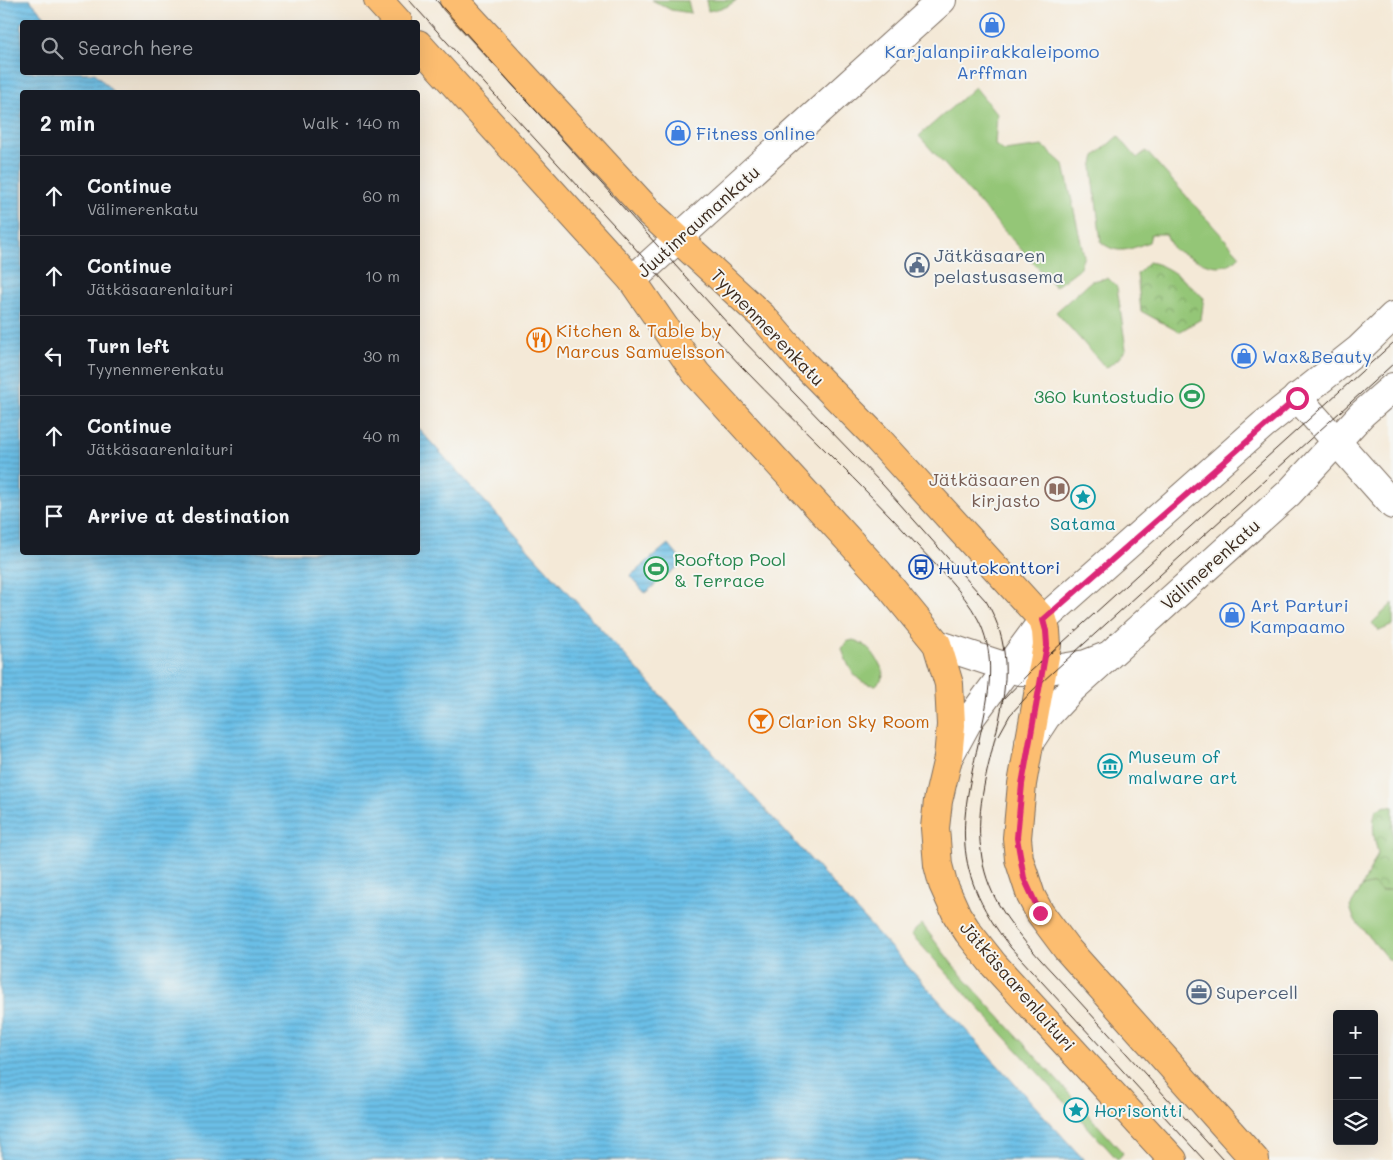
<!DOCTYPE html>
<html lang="en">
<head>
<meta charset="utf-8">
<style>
	body { margin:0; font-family:Mali,sans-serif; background:#242831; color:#f1f3f6 }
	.controls { position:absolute; right:15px; bottom:15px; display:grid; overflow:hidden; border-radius:5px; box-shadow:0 5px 20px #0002 }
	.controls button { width:45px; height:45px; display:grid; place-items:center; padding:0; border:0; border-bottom:1px solid #363941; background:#171b24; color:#f1f3f6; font:25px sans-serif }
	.stop { position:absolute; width:15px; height:15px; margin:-11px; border:4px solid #db2777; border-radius:50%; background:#fff }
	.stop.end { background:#db2777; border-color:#fff; box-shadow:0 1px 5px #0008 }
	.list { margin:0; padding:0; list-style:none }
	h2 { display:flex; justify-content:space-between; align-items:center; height:65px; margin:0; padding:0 20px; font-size:21px }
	h2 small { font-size:16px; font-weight:400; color:#9ea1a6 }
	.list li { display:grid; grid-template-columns:32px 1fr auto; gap:15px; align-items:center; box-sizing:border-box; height:80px; padding:0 20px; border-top:1px solid #363941 }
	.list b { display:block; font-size:19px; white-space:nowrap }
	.list p { margin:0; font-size:16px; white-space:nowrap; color:#9ea1a6 }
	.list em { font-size:16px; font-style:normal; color:#9ea1a6 }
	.icon { flex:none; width:28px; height:28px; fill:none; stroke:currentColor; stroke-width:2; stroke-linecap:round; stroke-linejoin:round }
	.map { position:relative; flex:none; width:1393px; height:1160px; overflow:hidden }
	.search { position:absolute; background:#171b24; box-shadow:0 5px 20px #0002; left:20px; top:20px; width:400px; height:55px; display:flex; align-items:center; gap:12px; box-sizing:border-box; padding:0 18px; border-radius:5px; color:#9ea1a6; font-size:19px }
	.panel { position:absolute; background:#171b24; box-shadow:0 5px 20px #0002; left:20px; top:90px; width:400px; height:465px; border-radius:5px }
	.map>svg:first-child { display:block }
</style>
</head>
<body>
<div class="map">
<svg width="1393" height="1160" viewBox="0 0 1393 1160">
	<defs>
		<pattern id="park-crowns" width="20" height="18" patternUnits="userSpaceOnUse" patternTransform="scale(1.25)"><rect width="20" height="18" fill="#94c677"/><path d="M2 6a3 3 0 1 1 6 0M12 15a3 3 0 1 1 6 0" fill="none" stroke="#7aa161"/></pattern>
		<pattern id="water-rules" width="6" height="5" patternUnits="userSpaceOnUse" patternTransform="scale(1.25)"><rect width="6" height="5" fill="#6bbfe7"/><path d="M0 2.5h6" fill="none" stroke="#599bbb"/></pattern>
	</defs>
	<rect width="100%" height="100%" fill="#f6f6f2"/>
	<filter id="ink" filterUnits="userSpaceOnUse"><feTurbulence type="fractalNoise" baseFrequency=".02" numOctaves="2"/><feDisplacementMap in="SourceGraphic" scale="10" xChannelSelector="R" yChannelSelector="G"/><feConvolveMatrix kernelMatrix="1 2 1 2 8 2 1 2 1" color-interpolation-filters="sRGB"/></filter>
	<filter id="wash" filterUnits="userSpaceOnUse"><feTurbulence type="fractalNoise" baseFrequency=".0096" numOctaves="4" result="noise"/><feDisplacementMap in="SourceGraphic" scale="20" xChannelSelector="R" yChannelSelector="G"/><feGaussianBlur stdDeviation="1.12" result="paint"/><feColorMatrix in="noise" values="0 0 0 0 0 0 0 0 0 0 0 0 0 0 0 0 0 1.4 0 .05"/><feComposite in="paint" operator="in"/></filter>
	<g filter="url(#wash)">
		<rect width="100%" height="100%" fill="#f4e9d7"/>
		<g fill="#94c677" stroke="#68784a">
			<polygon points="652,0 688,1 691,13 671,10"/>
			<polygon points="706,0 737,0 726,7 708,11"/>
			<polygon points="975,87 997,114 995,145 1004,151 1043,146 1064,165 1084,256 1079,269 1055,287 919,136"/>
			<path d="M1118 136 1137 158 1146 151 1240 256C1220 278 1195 258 1173 249L1166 234H1151L1149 242C1130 249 1118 256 1101 242L1092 167 1095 156Z"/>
			<polygon points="1108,278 1117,287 1126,349 1118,359 1106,368 1056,312 1091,281"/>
			<polygon points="1393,603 1393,625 1379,631 1372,623"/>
			<path d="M853 640C870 644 877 658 884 673L881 680 876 685C855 685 848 666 842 649L846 642Z"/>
			<polygon points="1374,884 1381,891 1393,889 1393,962 1387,958 1354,919 1350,907 1362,887"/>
			<polygon points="922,924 956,969 1123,1153 1118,1160 911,934"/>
		</g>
		<g fill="url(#park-crowns)" stroke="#68784a">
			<path d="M1149 262C1171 266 1188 284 1204 298L1201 319 1179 332 1141 311 1137 274Z"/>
			<path d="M1386 806 1393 807V889L1381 891 1374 884 1362 887 1378 853C1374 838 1371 825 1376 810Z"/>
		</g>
		<g fill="url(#water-rules)" stroke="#537482">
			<polygon points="0,0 30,0 50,22 22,22 22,72 95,73 113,92 22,92 22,552 418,552 418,428 1084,1160 0,1160"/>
			<polygon points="668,544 683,562 645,593 630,576"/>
		</g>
	</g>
	<g filter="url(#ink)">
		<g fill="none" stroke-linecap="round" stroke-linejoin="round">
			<g stroke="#7c6d5f" stroke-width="30">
				<g id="minor">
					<polyline points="632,280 942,0"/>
					<polyline points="1297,397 1393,505"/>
					<polyline points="937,644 1019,671 1043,671 1086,664 1104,657"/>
					<polyline points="1029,743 1046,717 1073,688 1289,493 1362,414 1393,387"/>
					<polyline points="948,758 967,723 1043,620 1263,425 1359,349 1393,316"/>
				</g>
			</g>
			<g stroke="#7c6d5f" stroke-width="30">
				<g id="major">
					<polyline points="378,0 398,22"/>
					<polyline points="454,0 650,213 762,316 802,362 876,437 1043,620 1046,631 1047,645 1022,784 1017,838 1019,859 1031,896 1040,913 1067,949 1255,1160"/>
					<polyline points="418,44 632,280 696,373 877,571 937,644 949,684 951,725 948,758 938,801 935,828 938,865 943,884 957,915 968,932 994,965 1173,1160"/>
				</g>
			</g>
			<use href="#minor" stroke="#fff" stroke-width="28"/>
			<use href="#major" stroke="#fcbd6f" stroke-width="28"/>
			<g stroke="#3b2a1e" stroke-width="1">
				<path d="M409 0C481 80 553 159 626 238 664 281 702 325 742 367 800 427 861 483 917 545 938 568 963 591 978 619 994 650 991 683 984 717 963 815 944 863 1011 948L1204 1160"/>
				<path d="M436 0 739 336 883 485 986 601C1037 685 969 763 981 851 983 870 989 888 999 905 1019 940 1051 970 1078 1000 1127 1054 1175 1107 1223 1160"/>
				<polyline points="1002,701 1030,672 1393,343"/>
				<polyline points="999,735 1010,715 1032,691 1393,364"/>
			</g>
		</g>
	</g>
	<g fill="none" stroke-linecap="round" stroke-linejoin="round" filter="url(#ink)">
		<polyline stroke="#db2777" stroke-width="6" points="1040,913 1024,878 1017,838 1022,784 1047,645 1046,631 1043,620 1297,398"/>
	</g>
	<defs>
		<g id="shop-ring" transform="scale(1.25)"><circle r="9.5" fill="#f6f6f2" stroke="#3f7fe0" stroke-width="1.5"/><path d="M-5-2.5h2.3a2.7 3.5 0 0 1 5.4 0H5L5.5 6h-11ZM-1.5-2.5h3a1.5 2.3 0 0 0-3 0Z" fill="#3f7fe0"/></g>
		<g id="civic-ring" transform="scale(1.25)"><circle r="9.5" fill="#f6f6f2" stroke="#5c6f8a" stroke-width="1.5"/><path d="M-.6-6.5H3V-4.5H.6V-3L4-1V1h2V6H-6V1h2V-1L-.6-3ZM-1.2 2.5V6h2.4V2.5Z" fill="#5c6f8a"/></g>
		<g id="restaurant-ring" transform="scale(1.25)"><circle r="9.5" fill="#f6f6f2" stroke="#e8710a" stroke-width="1.5"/><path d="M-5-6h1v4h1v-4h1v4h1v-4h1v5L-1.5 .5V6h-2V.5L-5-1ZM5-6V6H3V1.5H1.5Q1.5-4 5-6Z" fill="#e8710a"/></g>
		<g id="stadium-ring" transform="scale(1.25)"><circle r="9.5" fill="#f6f6f2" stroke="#2e9e5b" stroke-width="1.5"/><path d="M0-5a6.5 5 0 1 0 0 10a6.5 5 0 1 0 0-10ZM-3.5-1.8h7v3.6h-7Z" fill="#2e9e5b"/></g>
		<g id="library-ring" transform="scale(1.25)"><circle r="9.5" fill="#f6f6f2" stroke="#8d6e63" stroke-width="1.5"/><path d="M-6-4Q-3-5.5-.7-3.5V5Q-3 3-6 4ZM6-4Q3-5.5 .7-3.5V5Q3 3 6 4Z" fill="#8d6e63"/></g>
		<g id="sight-ring" transform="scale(1.25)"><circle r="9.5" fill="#f6f6f2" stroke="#0f9aa8" stroke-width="1.5"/><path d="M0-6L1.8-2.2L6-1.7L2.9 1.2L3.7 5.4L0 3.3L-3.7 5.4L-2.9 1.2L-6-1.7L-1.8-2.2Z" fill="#0f9aa8"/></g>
		<g id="bus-ring" transform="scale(1.25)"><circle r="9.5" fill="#f6f6f2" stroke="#1a4fb4" stroke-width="1.5"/><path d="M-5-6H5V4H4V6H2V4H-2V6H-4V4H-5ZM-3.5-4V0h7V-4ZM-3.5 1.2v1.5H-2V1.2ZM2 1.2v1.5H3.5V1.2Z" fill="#1a4fb4"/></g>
		<g id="bar-ring" transform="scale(1.25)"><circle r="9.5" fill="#f6f6f2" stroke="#e8710a" stroke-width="1.5"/><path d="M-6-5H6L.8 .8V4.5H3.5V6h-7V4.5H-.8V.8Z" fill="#e8710a"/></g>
		<g id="museum-ring" transform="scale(1.25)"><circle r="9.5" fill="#f6f6f2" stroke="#0f9aa8" stroke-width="1.5"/><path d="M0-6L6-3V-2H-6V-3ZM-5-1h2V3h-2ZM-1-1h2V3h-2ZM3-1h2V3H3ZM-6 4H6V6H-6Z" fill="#0f9aa8"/></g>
		<g id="office-ring" transform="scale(1.25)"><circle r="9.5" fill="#f6f6f2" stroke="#5c6f8a" stroke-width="1.5"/><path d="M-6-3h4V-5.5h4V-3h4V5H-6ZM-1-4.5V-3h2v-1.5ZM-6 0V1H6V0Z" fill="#5c6f8a"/></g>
	</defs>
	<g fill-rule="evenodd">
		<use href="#shop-ring" x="992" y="25"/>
		<use href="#shop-ring" x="678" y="133"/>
		<use href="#civic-ring" x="917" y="265"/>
		<use href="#restaurant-ring" x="539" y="340"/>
		<use href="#shop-ring" x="1244" y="356"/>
		<use href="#stadium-ring" x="1192" y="396"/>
		<use href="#library-ring" x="1057" y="489"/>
		<use href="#sight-ring" x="1083" y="497"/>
		<use href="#bus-ring" x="921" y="567"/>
		<use href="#stadium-ring" x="656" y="569"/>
		<use href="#shop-ring" x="1232" y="615"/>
		<use href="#bar-ring" x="761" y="721"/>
		<use href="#museum-ring" x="1110" y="766"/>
		<use href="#office-ring" x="1199" y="992"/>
		<use href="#sight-ring" x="1076" y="1110"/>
	</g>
	<g text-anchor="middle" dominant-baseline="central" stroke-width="4" stroke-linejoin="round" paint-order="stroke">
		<g font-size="18" fill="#366cbe" stroke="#f6f6f2" text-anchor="start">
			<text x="992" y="51" text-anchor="middle">Karjalanpiirakkaleipomo<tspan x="992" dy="21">Arffman</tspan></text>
			<text x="696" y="133">Fitness online</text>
			<text x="1262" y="356">Wax&amp;Beauty</text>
			<text x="1250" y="605">Art Parturi<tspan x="1250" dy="21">Kampaamo</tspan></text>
		</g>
		<g font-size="18" fill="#3b2a1e" stroke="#f6f6f2">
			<text transform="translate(698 221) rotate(-42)">Juutinraumankatu</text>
			<text transform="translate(768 327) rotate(46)">Tyynenmerenkatu</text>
			<text transform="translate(1210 564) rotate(-42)">Välimerenkatu</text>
			<text transform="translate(1018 986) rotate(49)">Jätkäsaarenlaituri</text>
		</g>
		<g font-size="18" fill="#4e5e75" stroke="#f6f6f2" text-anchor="start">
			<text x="934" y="255">Jätkäsaaren<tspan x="934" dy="21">pelastusasema</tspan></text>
			<text x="1216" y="992">Supercell</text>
		</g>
		<g font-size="18" fill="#c56008" stroke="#f6f6f2" text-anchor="start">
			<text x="556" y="330">Kitchen &amp; Table by<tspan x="556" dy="21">Marcus Samuelsson</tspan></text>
			<text x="778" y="721">Clarion Sky Room</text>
		</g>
		<g font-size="18" fill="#27864d" stroke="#f6f6f2" text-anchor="end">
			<text x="1174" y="396">360 kuntostudio</text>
			<text x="674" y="559" text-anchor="start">Rooftop Pool<tspan x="674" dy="21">&amp; Terrace</tspan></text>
		</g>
		<g font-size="18" fill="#785e54" stroke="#f6f6f2" text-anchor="end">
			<text x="1040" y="479">Jätkäsaaren<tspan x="1040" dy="21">kirjasto</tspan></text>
		</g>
		<g font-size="18" fill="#0d838f" stroke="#f6f6f2" text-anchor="start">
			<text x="1083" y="523" text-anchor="middle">Satama</text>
			<text x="1128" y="756">Museum of<tspan x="1128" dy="21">malware art</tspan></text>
			<text x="1094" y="1110">Horisontti</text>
		</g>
		<g font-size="18" fill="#164399" stroke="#f6f6f2" text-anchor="start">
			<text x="938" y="567">Huutokonttori</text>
		</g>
	</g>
</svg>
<div class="controls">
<button>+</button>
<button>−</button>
<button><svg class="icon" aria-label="layers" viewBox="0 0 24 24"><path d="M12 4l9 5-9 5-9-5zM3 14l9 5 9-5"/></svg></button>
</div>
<div class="stop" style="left:1297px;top:398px"></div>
<div class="stop end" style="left:1040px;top:913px"></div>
<div class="search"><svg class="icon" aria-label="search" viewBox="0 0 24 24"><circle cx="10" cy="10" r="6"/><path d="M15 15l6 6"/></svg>Search here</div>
<section class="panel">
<h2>2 min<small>Walk · 140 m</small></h2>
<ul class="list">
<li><svg class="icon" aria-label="ahead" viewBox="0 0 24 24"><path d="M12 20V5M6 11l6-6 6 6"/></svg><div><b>Continue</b><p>Välimerenkatu</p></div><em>60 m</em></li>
<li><svg class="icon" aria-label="ahead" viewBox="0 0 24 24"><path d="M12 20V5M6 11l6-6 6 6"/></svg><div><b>Continue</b><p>Jätkäsaarenlaituri</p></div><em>10 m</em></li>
<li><svg class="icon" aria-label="left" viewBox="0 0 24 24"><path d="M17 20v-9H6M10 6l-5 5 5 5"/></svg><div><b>Turn left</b><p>Tyynenmerenkatu</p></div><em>30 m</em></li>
<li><svg class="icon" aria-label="ahead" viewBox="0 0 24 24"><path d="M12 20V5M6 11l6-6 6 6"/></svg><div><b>Continue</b><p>Jätkäsaarenlaituri</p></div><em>40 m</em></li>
<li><svg class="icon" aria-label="arrive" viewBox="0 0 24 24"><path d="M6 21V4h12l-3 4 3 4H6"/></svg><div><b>Arrive at destination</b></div></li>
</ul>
</section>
</div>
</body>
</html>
